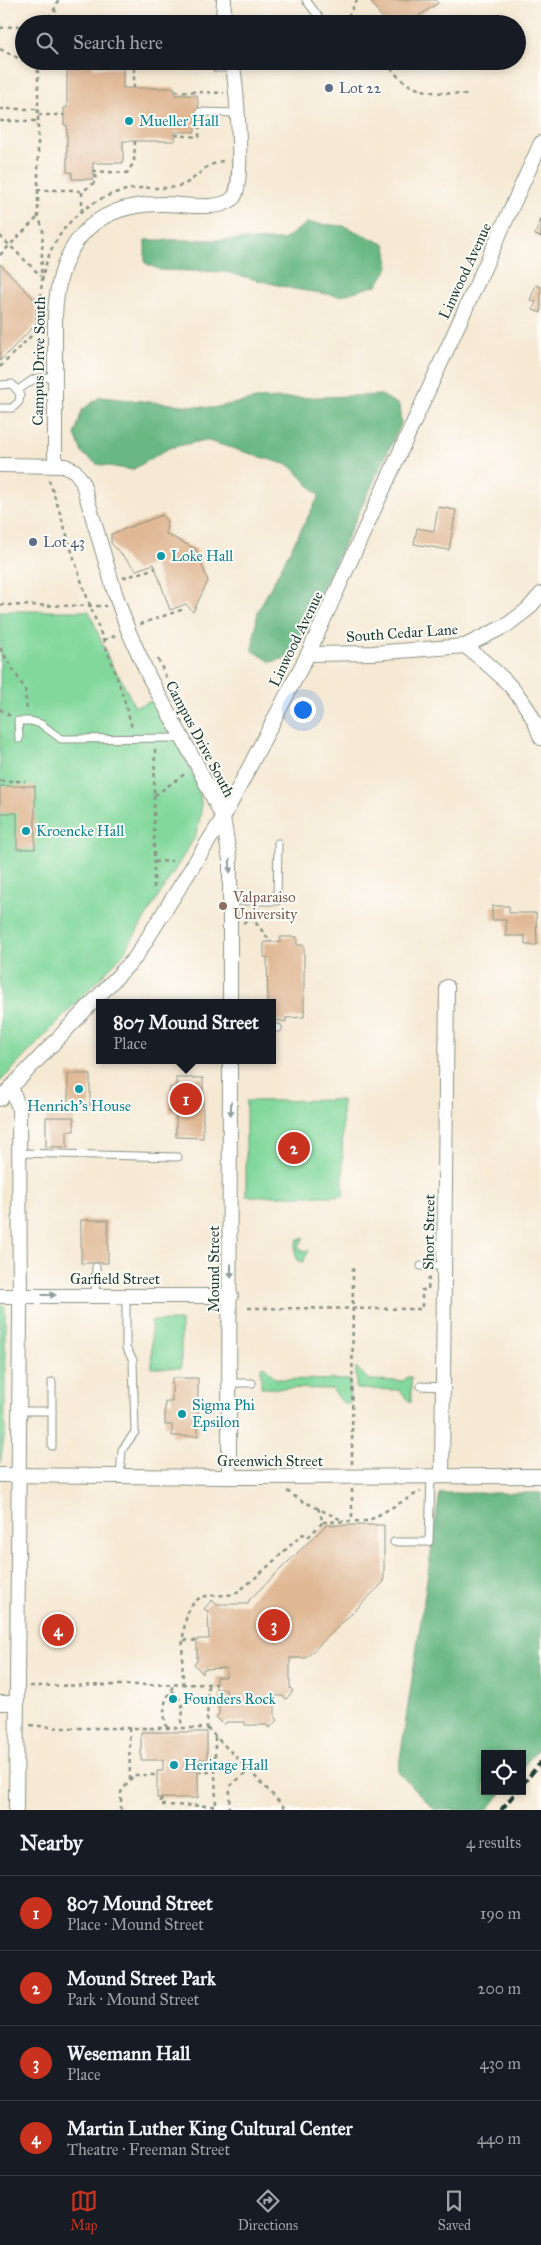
<!DOCTYPE html>
<html lang="en">
<head>
<meta charset="utf-8">
<style>
	body { margin:0; font-family:"IM FELL Great Primer",serif; background:#242831; color:#f1f3f6 }
	.controls { position:absolute; right:15px; bottom:15px; display:grid; overflow:hidden; border-radius:0px; box-shadow:0 2px 8px #0003 }
	.controls button { width:45px; height:45px; display:grid; place-items:center; padding:0; border:0; border-bottom:1px solid #363941; background:#171b24; color:#f1f3f6; font:25px sans-serif }
	.you { position:absolute; left:302px; top:709px; width:18px; height:18px; margin:-12px; border:4px solid #fff; border-radius:50%; background:#1a73e8; box-shadow:0 0 0 8px #1a73e833 }
	.badge { display:grid; place-items:center; width:32px; height:32px; border-radius:50%; background:#c8321e; color:#fff; font-size:16px; font-weight:700 }
	.pin { position:absolute; translate:-50% -50%; border:2px solid #fff; box-shadow:0 1px 5px #0006 }
	.popup { position:absolute; left:96px; top:999px; width:180px; height:65px; box-sizing:border-box; display:grid; place-content:center; border-radius:0px; background:#171b24; filter:drop-shadow(0 1px 4px #0005); font-size:16px; white-space:nowrap; color:#9ea1a6 }
	.popup b { font-size:19px; color:#f1f3f6 }
	.popup::after { content:''; position:absolute; left:50%; top:100%; margin-left:-10px; border:10px solid transparent; border-top-color:#171b24 }
	.list { margin:0; padding:0; list-style:none }
	h2 { display:flex; justify-content:space-between; align-items:center; height:65px; margin:0; padding:0 20px; font-size:21px }
	h2 small { font-size:16px; font-weight:400; color:#9ea1a6 }
	.list li { display:grid; grid-template-columns:32px 1fr auto; gap:15px; align-items:center; box-sizing:border-box; height:75px; padding:0 20px; border-top:1px solid #363941 }
	.list b { display:block; font-size:19px; white-space:nowrap }
	.list p { margin:0; font-size:16px; white-space:nowrap; color:#9ea1a6 }
	.list em { font-size:16px; font-style:normal; color:#9ea1a6 }
	.icon { flex:none; width:28px; height:28px; fill:none; stroke:currentColor; stroke-width:2; stroke-linecap:round; stroke-linejoin:round }
	.map { position:relative; flex:none; width:541px; height:1810px; overflow:hidden }
	.search { position:absolute; background:#171b24; box-shadow:0 2px 8px #0003; left:15px; right:15px; top:15px; height:55px; display:flex; align-items:center; gap:12px; box-sizing:border-box; padding:0 18px; border-radius:28px; color:#9ea1a6; font-size:19px }
	.sheet { height:365px; background:#171b24 }
	nav { display:flex; justify-content:space-around; align-items:center; box-sizing:border-box; height:70px; border-top:1px solid #363941; background:#171b24; font-size:14px; color:#9ea1a6 }
	nav a { display:grid; justify-items:center; gap:2px }
	nav .on { color:#c8321e }
	.map>svg:first-child { display:block }
</style>
</head>
<body>
<div class="map">
<svg width="541" height="1810" viewBox="0 0 541 1810">
	<rect width="100%" height="100%" fill="#fdfcf7"/>
	<filter id="ink" filterUnits="userSpaceOnUse"><feTurbulence type="fractalNoise" baseFrequency=".02" numOctaves="2"/><feDisplacementMap in="SourceGraphic" scale="10" xChannelSelector="R" yChannelSelector="G"/><feConvolveMatrix kernelMatrix="1 2 1 2 8 2 1 2 1" color-interpolation-filters="sRGB"/></filter>
	<filter id="wash" filterUnits="userSpaceOnUse"><feTurbulence type="fractalNoise" baseFrequency=".0096" numOctaves="4" result="noise"/><feDisplacementMap in="SourceGraphic" scale="20" xChannelSelector="R" yChannelSelector="G"/><feGaussianBlur stdDeviation="1.12" result="paint"/><feColorMatrix in="noise" values="0 0 0 0 0 0 0 0 0 0 0 0 0 0 0 0 0 1.4 0 .05"/><feComposite in="paint" operator="in"/></filter>
	<g filter="url(#wash)">
		<rect width="100%" height="100%" fill="#f6e9d4"/>
		<g fill="#82d89c" stroke="#508a68">
			<path d="M0 611H89L111 665 121 679 135 707 151 701C165 726 200 776 201 803 202 815 198 826 195 837L123 954 0 1082Z"/>
			<polygon points="342,1100 343,1196 246,1196 246,1101"/>
			<path d="M304 1237 298 1248 303 1251 309 1250 303 1262 299 1261C294 1256 294 1245 298 1239Z"/>
			<polygon points="0,1306 5,1306 5,1432 0,1463"/>
			<polygon points="151,1321 181,1321 181,1368 152,1368"/>
			<polygon points="264,1366 276,1379 350,1380 350,1403 343,1403 332,1389 261,1388 261,1367"/>
			<polygon points="356,1367 369,1380 403,1381 407,1377 411,1377 411,1403 399,1390 356,1389"/>
		</g>
		<g fill="#69b884" stroke="#447a5c">
			<polygon points="307,223 344,226 386,245 389,267 377,285 340,296 294,289 225,272 160,270 145,263 145,240 284,240"/>
			<polygon points="381,395 399,405 401,424 290,657 271,662 252,650 258,611 319,496 291,466 205,440 169,448 132,470 97,464 82,453 75,434 82,410 100,397 213,408 256,399"/>
			<polygon points="440,1493 541,1493 541,1745 522,1768 522,1754 485,1754 485,1791 503,1791 487,1810 435,1810 398,1772"/>
		</g>
		<g id="blocks">
			<g fill="#e0b894">
				<polygon points="370,0 436,0 438,3 419,16 424,24 386,24"/>
				<polygon points="67,61 93,61 93,68 123,68 123,88 175,88 175,95 197,95 200,118 195,118 195,132 175,132 175,141 123,141 123,163 93,163 93,179 72,179 72,172 67,172 67,125 64,125 64,108 67,108"/>
				<polygon points="541,218 541,237 535,235"/>
				<polygon points="0,264 36,301 36,324 0,361"/>
				<polygon points="536,285 541,287 541,313 533,310 536,302 530,300"/>
				<polygon points="438,507 456,510 449,550 414,544 417,528 434,531"/>
				<polygon points="162,515 167,521 166,534 196,549 208,581 193,612 186,604 170,610 154,564 136,570 111,543 111,534"/>
				<polygon points="0,786 35,786 35,849 17,849 17,813 0,813"/>
				<polygon points="492,906 509,906 509,913 536,913 537,945 525,945 525,936 506,936 506,920 492,920"/>
				<polygon points="280,937 297,937 297,945 304,945 304,1017 286,1018 286,1022 272,1019 272,1003 268,1003 267,957 264,957 264,942 280,942"/>
				<rect x="68" y="1074" width="22" height="31"/>
				<polygon points="176,1078 203,1078 203,1138 176,1137 176,1112 169,1112 170,1087 176,1087"/>
				<polygon points="46,1117 74,1117 74,1131 67,1131 67,1147 46,1147"/>
				<rect x="81" y="1220" width="27" height="43"/>
				<polygon points="172,1378 198,1378 198,1436 172,1436 172,1425 165,1425 165,1402 172,1402"/>
				<polygon points="326,1525 384,1525 384,1582 306,1658 290,1658 290,1688 293,1691 286,1699 283,1696 275,1696 275,1718 277,1720 270,1728 267,1725 245,1725 245,1722 226,1722 224,1725 216,1717 219,1714 219,1695 226,1695 226,1689 216,1689 216,1677 226,1677 226,1668 203,1669 203,1674 194,1664 197,1661 197,1639 209,1639 208,1611 204,1609 212,1600 216,1604 248,1604 249,1600"/>
				<polygon points="141,1732 207,1732 207,1759 185,1759 185,1771 198,1771 198,1798 157,1798 157,1771 163,1771 163,1760 141,1760"/>
			</g>
		</g>
	</g>
	<g filter="url(#ink)">
		<use href="#blocks" fill-opacity="0" stroke="#8a9384" stroke-width="1"/>
		<g fill="none" stroke-linecap="round" stroke-linejoin="round">
			<g stroke="#8a9384" stroke-width="9">
				<g id="lane">
					<polyline points="306,0 324,24"/>
					<polyline points="216,68 234,68"/>
					<polyline points="200,112 238,113"/>
					<polyline points="0,385 12,384 20,394 19,402 12,408 0,408"/>
					<polyline points="18,390 34,379 55,376"/>
					<polyline points="19,739 18,721 31,721 41,724 61,739 183,738"/>
					<polyline points="230,901 277,901 278,843"/>
					<polyline points="272,1028 278,1028"/>
					<polyline points="19,1153 178,1157"/>
					<polyline points="421,1266 445,1266"/>
					<polyline points="95,1295 96,1267"/>
					<polyline points="230,1383 252,1383"/>
					<polyline points="421,1386 443,1387"/>
					<polyline points="20,1411 52,1411"/>
					<polyline points="52,1446 52,1382"/>
					<polyline points="120,1476 122,1450 135,1432 133,1360 126,1348 126,1295"/>
					<polyline points="394,1542 429,1542 431,1476"/>
				</g>
			</g>
			<g stroke="#8a9384" stroke-width="16">
				<g id="street">
					<polyline points="223,24 224,0"/>
					<polyline points="0,465 65,466 75,471 82,481 115,593 128,630 149,677 197,765 223,818 230,860 230,1003"/>
					<path d="M55 465V316C58 248 89 204 161 204 179 203 221 213 234 197 245 182 236 82 232 61"/>
					<path d="M465 646C497 671 529 698 541 738"/>
					<polyline points="308,654 372,653 465,646 507,625 528,609 541,594"/>
					<polyline points="11,1087 19,1108 20,1311 16,1810"/>
					<polyline points="0,1099 135,958 223,818 308,654 541,143"/>
					<polyline points="0,1296 231,1296"/>
					<polyline points="0,1475 229,1477 541,1476"/>
					<polyline points="442,1476 447,987"/>
					<polyline points="229,1477 230,1060"/>
					<polyline points="0,1703 16,1703"/>
				</g>
			</g>
			<g stroke="#8a9384" stroke-width="2.5" stroke-dasharray="4 4" stroke-linecap="butt">
				<polyline points="54,9 63,24"/>
				<path d="M34 24C46 22 55 12 58 0"/>
				<polyline points="344,24 357,0"/>
				<polyline points="0,28 24,25"/>
				<polyline points="0,49 24,61"/>
				<polyline points="25,61 37,61"/>
				<polyline points="38,61 38,190 75,190 82,192"/>
				<polyline points="131,61 134,66 134,88"/>
				<path d="M386 61C408 96 430 91 467 95"/>
				<polyline points="134,66 141,62"/>
				<polyline points="175,91 224,93"/>
				<polyline points="0,109 38,109"/>
				<polyline points="38,115 64,115"/>
				<polyline points="0,121 38,121"/>
				<polyline points="175,135 199,137 200,121"/>
				<polyline points="93,171 127,173 134,162 135,141"/>
				<polyline points="38,190 38,217 43,228 41,276 43,278"/>
				<polyline points="82,212 82,192 95,182 96,172"/>
				<polyline points="0,236 41,276"/>
				<polyline points="0,255 38,217"/>
				<path d="M41 297C41 240 83 193 140 188 154 187 169 190 182 185 191 182 199 173 207 167 212 164 219 162 225 160"/>
				<polyline points="0,367 40,327"/>
				<path d="M49 480C64 522 75 566 91 608 106 647 122 687 132 728"/>
				<polyline points="123,578 156,568"/>
				<polyline points="0,605 106,606"/>
				<polyline points="140,624 181,610 180,606"/>
				<polyline points="104,640 117,635"/>
				<polyline points="0,648 25,689 27,712"/>
				<polyline points="158,659 167,679"/>
				<polyline points="0,709 10,716"/>
				<polyline points="155,749 154,796 186,773"/>
				<polyline points="0,781 25,781"/>
				<polyline points="154,796 154,888"/>
				<polyline points="154,862 172,861"/>
				<polyline points="243,923 252,918 271,942"/>
				<polyline points="248,1308 422,1309 422,1290 428,1290 429,1276"/>
				<polyline points="352,1464 353,1265"/>
				<polyline points="352,1489 352,1521"/>
				<polyline points="287,1491 298,1499 344,1521"/>
				<polyline points="323,1522 368,1521 421,1491"/>
				<polyline points="184,1640 197,1641"/>
				<path d="M183 1685C183 1663 177 1604 203 1597 214 1593 227 1598 237 1592 260 1576 281 1553 303 1534L308 1537 323 1522 318 1508"/>
				<polyline points="30,1686 216,1684"/>
				<path d="M172 1691C185 1701 184 1713 180 1727"/>
				<polyline points="30,1725 60,1728 207,1728 208,1684"/>
				<polyline points="129,1728 130,1779"/>
				<path d="M167 1728C163 1714 162 1701 172 1691V1685"/>
				<polyline points="207,1728 249,1770 230,1786 229,1810"/>
				<polyline points="249,1770 285,1808 284,1810"/>
				<polyline points="198,1772 215,1772 215,1735"/>
				<polyline points="161,1798 161,1805 216,1806 215,1772"/>
				<polyline points="121,1810 121,1792 134,1775 157,1775"/>
			</g>
			<use href="#lane" stroke="#fff" stroke-width="7"/>
			<use href="#street" stroke="#fff" stroke-width="14"/>
			<g stroke="#1f3d34" stroke-width="4" stroke-dasharray="8 4" stroke-linecap="butt">
				<polyline points="522,1785 541,1762"/>
				<polyline points="501,1810 517,1791"/>
			</g>
		</g>
		<defs><path id="oneway-solid" d="M-6-.8H1V-3.2L6.5 0L1 3.2V.8H-6Z" transform="scale(1.25)"/></defs>
		<g fill="#8f9e9a">
			<use href="#oneway-solid" transform="translate(230 866) rotate(89)"/>
			<use href="#oneway-solid" transform="translate(231 1109) rotate(90)"/>
			<use href="#oneway-solid" transform="translate(231 1271) rotate(90)"/>
			<use href="#oneway-solid" transform="translate(49 1295)"/>
		</g>
	</g>
	<g fill="#5c6f8a" stroke="#fdfcf7" stroke-width="2">
		<circle cx="329" cy="88" r="5"/>
		<circle cx="33" cy="542" r="5"/>
	</g>
	<g fill="#0f9aa8" stroke="#fdfcf7" stroke-width="2">
		<circle cx="129" cy="121" r="5"/>
		<circle cx="161" cy="556" r="5"/>
		<circle cx="26" cy="831" r="5"/>
		<circle cx="79" cy="1089" r="5"/>
		<circle cx="182" cy="1414" r="5"/>
		<circle cx="173" cy="1699" r="5"/>
		<circle cx="174" cy="1765" r="5"/>
	</g>
	<circle fill="#8d6e63" stroke="#fdfcf7" stroke-width="2" cx="223" cy="906" r="5"/>
	<g text-anchor="middle" dominant-baseline="central" stroke-width="4" stroke-linejoin="round" paint-order="stroke">
		<g font-size="15" fill="#4e5e75" stroke="#fdfcf7" text-anchor="start">
			<text x="339" y="88">Lot 22</text>
			<text x="43" y="542">Lot 43</text>
		</g>
		<g font-size="15" fill="#0d838f" stroke="#fdfcf7" text-anchor="start">
			<text x="139" y="121">Mueller Hall</text>
			<text x="171" y="556">Loke Hall</text>
			<text x="36" y="831">Kroencke Hall</text>
			<text x="79" y="1106" text-anchor="middle">Henrich's House</text>
			<text x="192" y="1405">Sigma Phi<tspan x="192" dy="17">Epsilon</tspan></text>
			<text x="183" y="1699">Founders Rock</text>
			<text x="184" y="1765">Heritage Hall</text>
		</g>
		<g font-size="15" fill="#1f3d34" stroke="#fdfcf7">
			<text transform="translate(465 271) rotate(-65)">Linwood Avenue</text>
			<text transform="translate(39 361) rotate(-89)">Campus Drive South</text>
			<text transform="translate(402 633) rotate(-4)">South Cedar Lane</text>
			<text transform="translate(296 639) rotate(-64)">Linwood Avenue</text>
			<text transform="translate(200 739) rotate(62)">Campus Drive South</text>
			<text transform="translate(429 1232) rotate(-89)">Short Street</text>
			<text transform="translate(214 1269) rotate(-90)">Mound Street</text>
			<text x="115" y="1279">Garfield Street</text>
			<text x="270" y="1461">Greenwich Street</text>
		</g>
		<g font-size="15" fill="#785e54" stroke="#fdfcf7" text-anchor="start">
			<text x="233" y="897">Valparaiso<tspan x="233" dy="17">University</tspan></text>
		</g>
	</g>
</svg>
<div class="controls">
<button><svg class="icon" aria-label="locate" viewBox="0 0 24 24"><circle cx="12" cy="12" r="6"/><path d="M12 2v4M12 18v4M2 12h4M18 12h4"/></svg></button>
</div>
<div class="you"></div>
<div class="pin badge" style="left:186px;top:1099px">1</div>
<div class="popup"><b>807 Mound Street</b>Place</div>
<div class="pin badge" style="left:294px;top:1148px">2</div>
<div class="pin badge" style="left:274px;top:1625px">3</div>
<div class="pin badge" style="left:58px;top:1630px">4</div>
<div class="search"><svg class="icon" aria-label="search" viewBox="0 0 24 24"><circle cx="10" cy="10" r="6"/><path d="M15 15l6 6"/></svg>Search here</div>
</div>
<section class="sheet">
<h2>Nearby<small>4 results</small></h2>
<ul class="list">
<li><span class="badge">1</span><div><b>807 Mound Street</b><p>Place · Mound Street</p></div><em>190 m</em></li>
<li><span class="badge">2</span><div><b>Mound Street Park</b><p>Park · Mound Street</p></div><em>200 m</em></li>
<li><span class="badge">3</span><div><b>Wesemann Hall</b><p>Place</p></div><em>430 m</em></li>
<li><span class="badge">4</span><div><b>Martin Luther King Cultural Center</b><p>Theatre · Freeman Street</p></div><em>440 m</em></li>
</ul>
</section>
<nav>
<a class="on"><svg class="icon" aria-label="map" viewBox="0 0 24 24"><path d="M3 6l6-2 6 2 6-2v14l-6 2-6-2-6 2zM9 4v14M15 6v14"/></svg>Map</a>
<a><svg class="icon" aria-label="directions" viewBox="0 0 24 24"><path d="M12 3l9 9-9 9-9-9zM9 14v-3h6M13 9l2 2-2 2"/></svg>Directions</a>
<a><svg class="icon" aria-label="saved" viewBox="0 0 24 24"><path d="M7 4h10v16l-5-4-5 4z"/></svg>Saved</a>
</nav>
</body>
</html>
